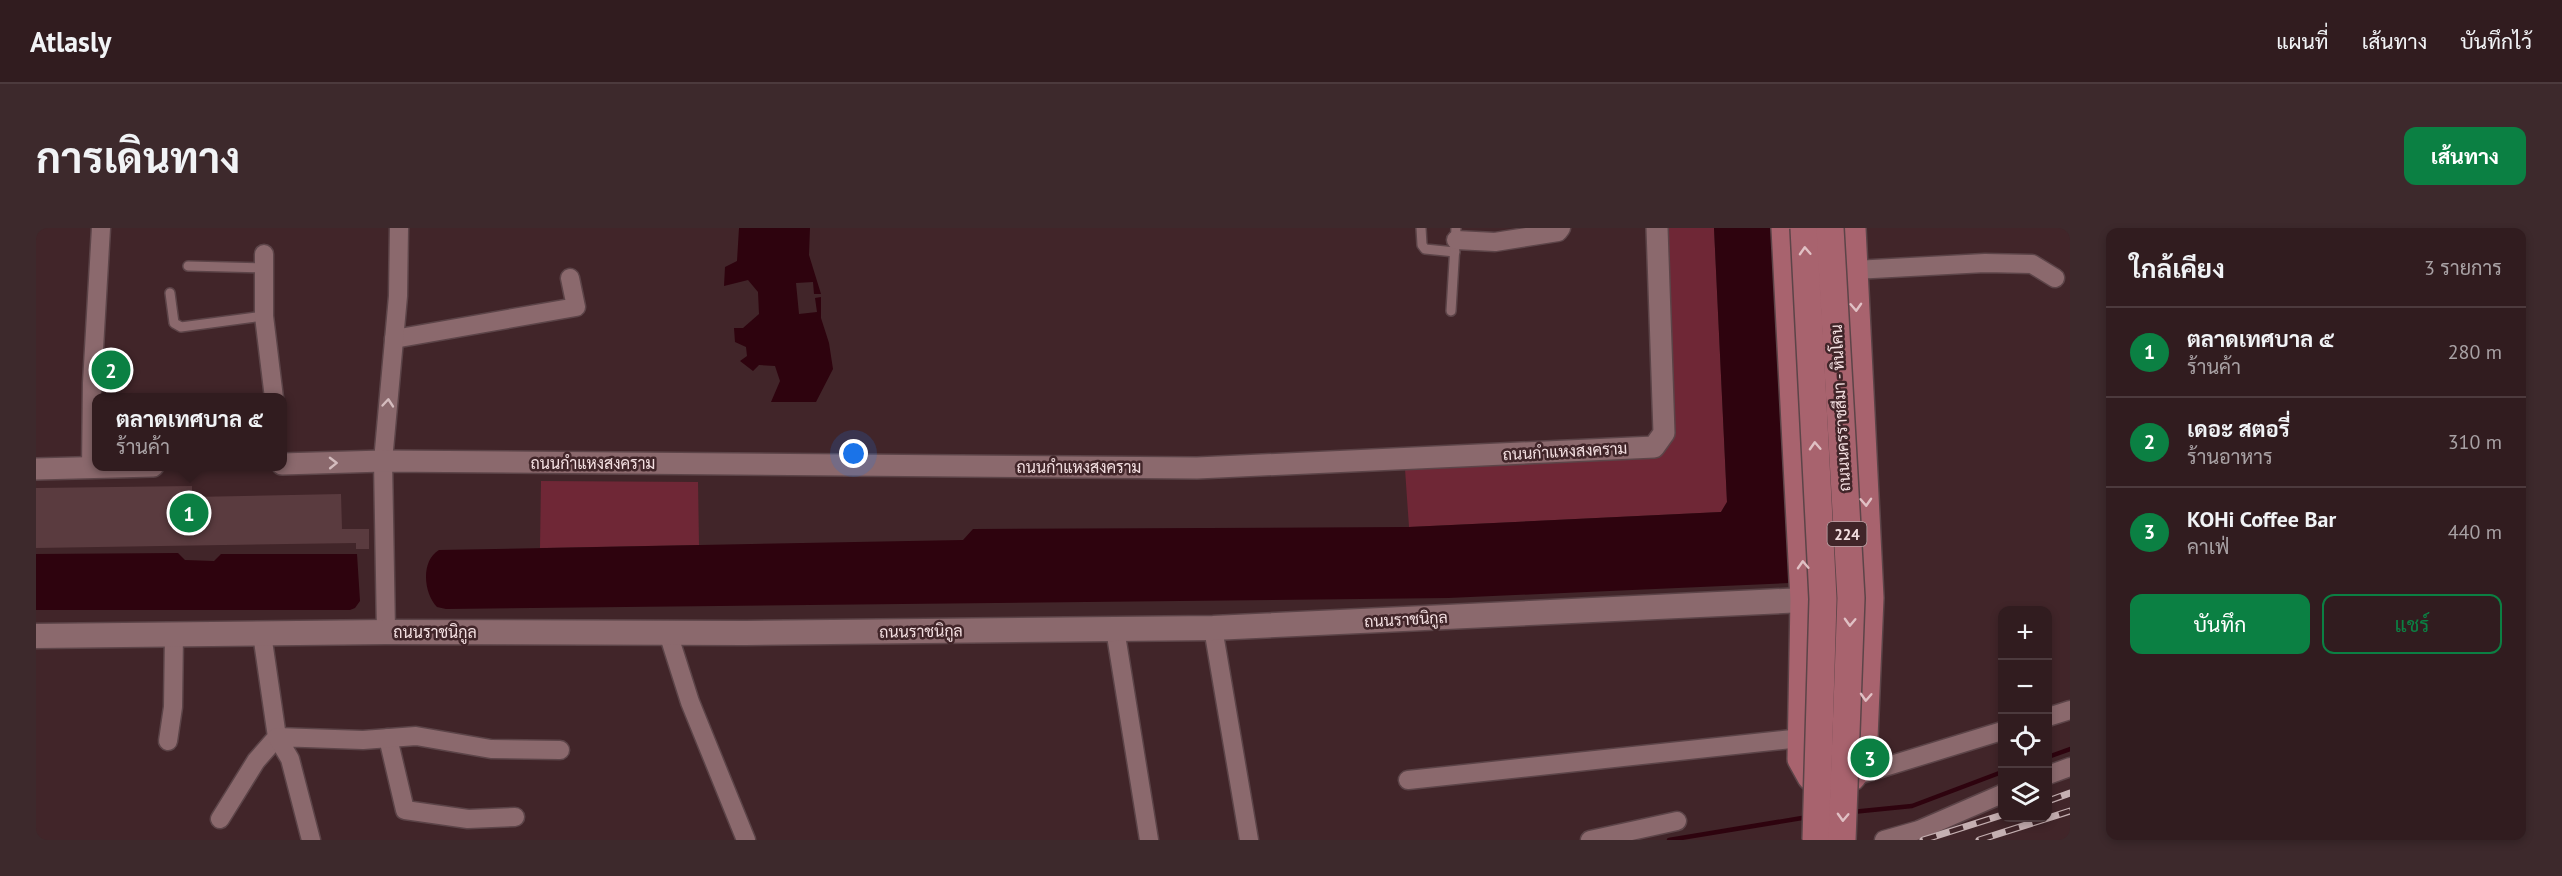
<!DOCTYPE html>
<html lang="th">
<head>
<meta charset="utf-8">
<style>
	body { margin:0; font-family:"PT Sans",Sarabun,sans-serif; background:#3d292c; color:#f1f3f6 }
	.controls { position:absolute; right:18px; bottom:18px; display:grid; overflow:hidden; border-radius:12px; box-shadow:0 3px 9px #0003 }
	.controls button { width:54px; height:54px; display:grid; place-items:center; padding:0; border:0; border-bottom:2px solid #4c3a3d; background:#311c1f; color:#f1f3f6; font:30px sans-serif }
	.you { position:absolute; left:818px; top:226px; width:21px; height:21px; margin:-15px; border:4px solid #fff; border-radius:50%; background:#1a73e8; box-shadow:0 0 0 9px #1a73e833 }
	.badge { display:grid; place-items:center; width:39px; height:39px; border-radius:50%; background:#0b8043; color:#fff; font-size:20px; font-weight:700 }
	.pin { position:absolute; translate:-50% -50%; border:3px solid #fff; box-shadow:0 2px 6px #0006 }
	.popup { position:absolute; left:56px; top:165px; width:195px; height:78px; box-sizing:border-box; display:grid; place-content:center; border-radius:12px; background:#311c1f; filter:drop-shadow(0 2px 4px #0005); font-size:20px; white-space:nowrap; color:#a8a1a4 }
	.popup b { font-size:22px; color:#f1f3f6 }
	.popup::after { content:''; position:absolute; left:50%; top:100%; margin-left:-12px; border:12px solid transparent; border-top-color:#311c1f }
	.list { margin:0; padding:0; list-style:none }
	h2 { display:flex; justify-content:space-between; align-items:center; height:78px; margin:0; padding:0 24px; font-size:26px }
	h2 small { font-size:20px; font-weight:400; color:#a8a1a4 }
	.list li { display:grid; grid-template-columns:39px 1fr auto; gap:18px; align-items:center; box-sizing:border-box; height:90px; padding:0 24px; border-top:2px solid #4c3a3d }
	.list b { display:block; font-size:22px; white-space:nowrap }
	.list p { margin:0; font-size:20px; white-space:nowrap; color:#a8a1a4 }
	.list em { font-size:20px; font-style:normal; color:#a8a1a4 }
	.actions { display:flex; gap:12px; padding:18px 24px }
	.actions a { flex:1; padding:14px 0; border:2px solid #0b8043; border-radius:12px; text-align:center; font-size:21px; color:#0b8043 }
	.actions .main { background:#0b8043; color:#fff }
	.icon { flex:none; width:33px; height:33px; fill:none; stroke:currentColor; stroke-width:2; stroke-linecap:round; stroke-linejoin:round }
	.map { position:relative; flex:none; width:2034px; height:612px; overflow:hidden; border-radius:12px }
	header { display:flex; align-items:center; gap:36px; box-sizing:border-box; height:84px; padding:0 30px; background:#311c1f; border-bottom:2px solid #4c3a3d }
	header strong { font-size:28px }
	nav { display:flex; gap:33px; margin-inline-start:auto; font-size:21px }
	.intro { display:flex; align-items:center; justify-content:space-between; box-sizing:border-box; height:144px; padding:0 36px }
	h1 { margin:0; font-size:42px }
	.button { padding:15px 27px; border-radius:12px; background:#0b8043; color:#fff; font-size:21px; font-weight:700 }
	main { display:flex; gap:36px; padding:0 36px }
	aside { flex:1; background:#311c1f; border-radius:12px; box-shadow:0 3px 9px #0003 }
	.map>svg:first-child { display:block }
</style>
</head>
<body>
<header>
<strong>Atlasly</strong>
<nav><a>แผนที่</a><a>เส้นทาง</a><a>บันทึกไว้</a></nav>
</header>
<div class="intro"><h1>การเดินทาง</h1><a class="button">เส้นทาง</a></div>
<main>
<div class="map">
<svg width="2034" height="612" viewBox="0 0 2034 612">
	<rect width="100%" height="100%" fill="#412529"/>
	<g fill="#6f2736">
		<polygon points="1625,0 1678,0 1691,274 1685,284 1373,299 1369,241 1628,222"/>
		<polygon points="505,253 662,254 663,317 504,320"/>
	</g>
	<g fill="#2e030e">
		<polygon points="703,0 774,0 773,27 785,66 778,66 777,54 760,55 763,86 781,84 779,70 785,69 785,90 793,115 797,141 780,174 735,174 744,153 739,138 723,137 717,143 704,133 711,128 710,119 699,114 698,100 707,100 723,86 722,64 712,52 688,58 689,39 701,33"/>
		<path d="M1678 0H1741L1758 350 1753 355 1412 370 410 381 401 379C388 366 384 333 403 322L927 312 937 301 1373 299 1685 284 1691 274Z"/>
		<polygon points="142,325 149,332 178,333 185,326 321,326 324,373 319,380 314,382 0,382 0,326"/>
	</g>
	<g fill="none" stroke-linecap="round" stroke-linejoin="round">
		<g stroke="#2e030e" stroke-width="4.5">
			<polyline points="2012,529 2034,521"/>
			<polyline points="1816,584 1876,578 1966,544"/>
			<polyline points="1633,612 1772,589"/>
		</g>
	</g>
	<polygon fill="#5a3b3f" points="156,258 156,269 305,266 306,301 333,301 333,321 320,321 320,315 0,320 0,260"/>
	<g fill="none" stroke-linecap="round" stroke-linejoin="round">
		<g stroke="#5c4448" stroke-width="12">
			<g id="service">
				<polyline points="1385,0 1386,17 1389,21 1419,24"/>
				<polyline points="152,38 229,40"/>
				<polyline points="134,65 138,95 145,99 228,88"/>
				<polyline points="1415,83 1420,0"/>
			</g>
		</g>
		<g stroke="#5c4448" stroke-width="21">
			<g id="minor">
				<polyline points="1420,12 1459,14 1522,4 1525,0"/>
				<polyline points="228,26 228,88 238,170"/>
				<polyline points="1818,42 1949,35 1996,36 2019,50"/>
				<polyline points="358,111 540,79 534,50"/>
				<polyline points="55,240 56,155 65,0"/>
				<polyline points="1177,400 1213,612"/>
				<polyline points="1079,401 1113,612"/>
				<polyline points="350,404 347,233 362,68 363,0"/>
				<polyline points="632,405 654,474 710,612"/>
				<polyline points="2012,489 2034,482"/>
				<polyline points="352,510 369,582 432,591 479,589"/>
				<polyline points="132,513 137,479 138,406"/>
				<polyline points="2012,547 2034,539"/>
				<polyline points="1816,549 1966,503"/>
				<polyline points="1372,552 1765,510"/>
				<polyline points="184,591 220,533 241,509 226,406"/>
				<polyline points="275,612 254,531 241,509 327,512 380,508 455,521 524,522"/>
				<polyline points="1554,612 1641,593"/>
				<polyline points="1848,612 1883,602 1966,566"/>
			</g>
		</g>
		<g stroke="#5c4448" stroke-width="24">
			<g id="tertiary">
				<polyline points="246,236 347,233 1161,240 1618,219 1628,205 1621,0"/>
				<polyline points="0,241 117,238"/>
			</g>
		</g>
		<g stroke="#5c4448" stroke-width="27">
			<polyline id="secondary" points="0,408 350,404 710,405 1177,400 1768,372"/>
		</g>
		<g stroke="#5c4448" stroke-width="30">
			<polyline id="primary" points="1749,0 1768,372 1765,531 1775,549 1795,557 1816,549 1827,533 1834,370 1816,0"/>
		</g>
		<use href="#service" stroke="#8b696d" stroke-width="9"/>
		<use href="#minor" stroke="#8b696d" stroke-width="18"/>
		<use href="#tertiary" stroke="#8b696d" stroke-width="21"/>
		<use href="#secondary" stroke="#8b696d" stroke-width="24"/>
		<use href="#primary" stroke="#a8636e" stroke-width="27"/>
		<g stroke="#c5afb1" stroke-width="7">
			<g id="rail">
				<polyline points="2012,573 2034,565"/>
				<polyline points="1887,612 1966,587"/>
				<polyline points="1943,612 2034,583"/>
			</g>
		</g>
		<use href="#rail" stroke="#412529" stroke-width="4.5" stroke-dasharray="14" stroke-linecap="butt"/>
		<g stroke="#5c4448" stroke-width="30" stroke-linecap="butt">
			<g id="primary-bridge">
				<polyline points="1768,0 1787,371 1780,612"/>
				<polyline points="1794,0 1815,370 1806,612"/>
			</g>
		</g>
		<use href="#primary-bridge" stroke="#a8636e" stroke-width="27"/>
	</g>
	<defs><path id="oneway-chevron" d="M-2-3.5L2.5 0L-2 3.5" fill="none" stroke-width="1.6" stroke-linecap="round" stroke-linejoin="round" transform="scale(1.5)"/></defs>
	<g stroke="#e0c0c4">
		<use href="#oneway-chevron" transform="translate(1769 23) rotate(-93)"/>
		<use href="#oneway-chevron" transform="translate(1820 79) rotate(87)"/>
		<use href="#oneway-chevron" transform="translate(1779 218) rotate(-93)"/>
		<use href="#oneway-chevron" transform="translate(1830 274) rotate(87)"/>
		<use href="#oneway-chevron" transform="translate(1767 337) rotate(-93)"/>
		<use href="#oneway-chevron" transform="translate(1814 394) rotate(92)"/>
		<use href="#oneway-chevron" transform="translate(1830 469) rotate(93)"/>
		<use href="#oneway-chevron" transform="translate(1807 589) rotate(92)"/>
	</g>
	<g stroke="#d4bcbe">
		<use href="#oneway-chevron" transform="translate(352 175) rotate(-85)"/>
		<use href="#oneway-chevron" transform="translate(297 235) rotate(-1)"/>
	</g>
	<g text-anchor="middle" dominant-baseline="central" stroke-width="5" stroke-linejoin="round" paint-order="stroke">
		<rect fill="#412529" stroke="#bea7aa" stroke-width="1.5" x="1791.5" y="294" width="39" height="24" rx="4.5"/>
		<g font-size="15" font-weight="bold" fill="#f3dfe1">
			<text x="1811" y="306">224</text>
		</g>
		<g font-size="16" fill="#f3dfe1" stroke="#412529">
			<text transform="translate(1804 180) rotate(-93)">ถนนนครราชสีมา - หินโคน</text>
			<text transform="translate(1529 223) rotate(-3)">ถนนกำแหงสงคราม</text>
			<text x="557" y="235">ถนนกำแหงสงคราม</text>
			<text x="1043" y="239">ถนนกำแหงสงคราม</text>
			<text transform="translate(1370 391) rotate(-3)">ถนนราชนิกูล</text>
			<text transform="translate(885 403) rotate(-1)">ถนนราชนิกูล</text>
			<text x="399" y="404">ถนนราชนิกูล</text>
		</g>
	</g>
</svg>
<div class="controls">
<button>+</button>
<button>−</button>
<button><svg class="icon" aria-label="locate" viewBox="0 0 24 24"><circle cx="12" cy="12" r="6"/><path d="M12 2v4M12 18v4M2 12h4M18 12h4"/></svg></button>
<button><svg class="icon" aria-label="layers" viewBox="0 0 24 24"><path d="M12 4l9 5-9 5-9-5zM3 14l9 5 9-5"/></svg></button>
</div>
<div class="you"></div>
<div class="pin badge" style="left:153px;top:285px">1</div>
<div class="popup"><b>ตลาดเทศบาล ๕</b>ร้านค้า</div>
<div class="pin badge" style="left:75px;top:142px">2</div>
<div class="pin badge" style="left:1834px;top:530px">3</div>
</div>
<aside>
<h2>ใกล้เคียง<small>3 รายการ</small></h2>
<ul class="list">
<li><span class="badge">1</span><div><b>ตลาดเทศบาล ๕</b><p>ร้านค้า</p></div><em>280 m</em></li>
<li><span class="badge">2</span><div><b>เดอะ สตอรี่</b><p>ร้านอาหาร</p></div><em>310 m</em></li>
<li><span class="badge">3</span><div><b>KOHi Coffee Bar</b><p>คาเฟ่</p></div><em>440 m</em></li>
</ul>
<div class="actions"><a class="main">บันทึก</a><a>แชร์</a></div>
</aside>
</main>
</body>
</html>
